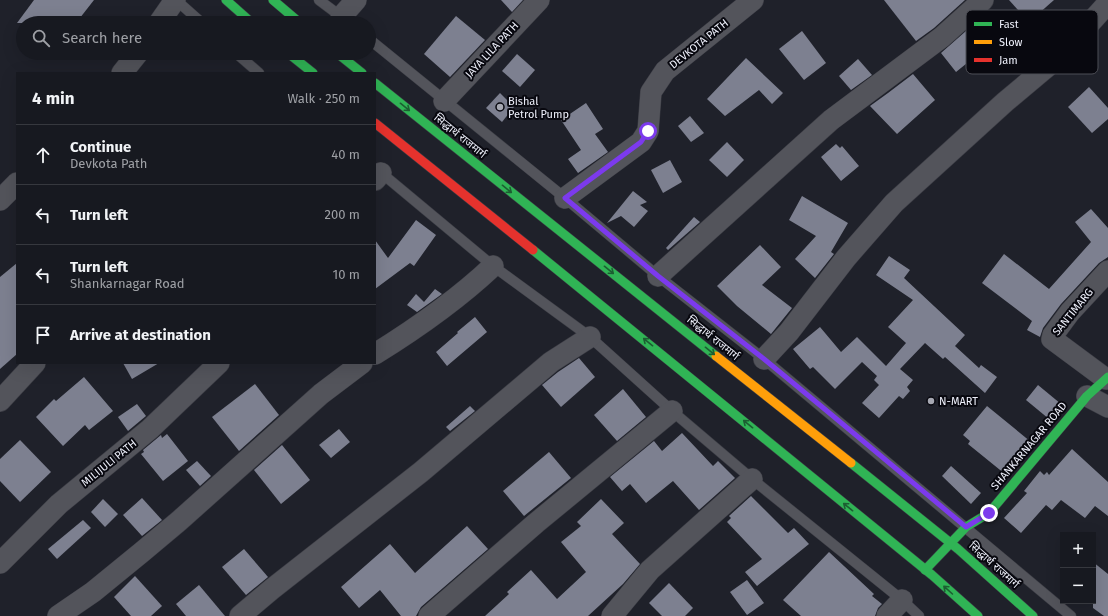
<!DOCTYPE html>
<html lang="en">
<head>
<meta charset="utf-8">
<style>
	body { margin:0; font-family:"Fira Sans","Noto Sans Devanagari",sans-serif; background:#24262d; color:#f1f3f6 }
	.controls { position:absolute; right:12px; bottom:12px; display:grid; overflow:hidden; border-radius:0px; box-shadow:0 4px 16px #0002 }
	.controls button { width:36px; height:36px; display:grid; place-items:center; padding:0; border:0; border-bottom:1px solid #36383e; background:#171920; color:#f1f3f6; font:20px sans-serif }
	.stop { position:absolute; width:12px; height:12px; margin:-9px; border:3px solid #7c3aed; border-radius:50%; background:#fff }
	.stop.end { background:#7c3aed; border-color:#fff; box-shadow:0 1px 4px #0008 }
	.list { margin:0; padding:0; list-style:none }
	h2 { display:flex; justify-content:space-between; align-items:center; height:52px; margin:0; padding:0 16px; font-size:17px }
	h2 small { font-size:13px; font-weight:400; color:#9ea0a5 }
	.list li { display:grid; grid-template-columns:26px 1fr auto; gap:12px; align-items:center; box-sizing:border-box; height:60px; padding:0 16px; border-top:1px solid #36383e }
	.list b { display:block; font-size:15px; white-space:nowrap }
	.list p { margin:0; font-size:13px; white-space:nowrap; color:#9ea0a5 }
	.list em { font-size:13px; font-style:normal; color:#9ea0a5 }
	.icon { flex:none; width:22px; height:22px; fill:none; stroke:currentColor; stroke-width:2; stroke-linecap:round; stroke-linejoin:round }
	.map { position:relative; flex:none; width:1108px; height:616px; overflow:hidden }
	.search { position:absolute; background:#171920; box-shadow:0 4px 16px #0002; left:16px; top:16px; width:360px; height:44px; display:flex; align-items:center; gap:10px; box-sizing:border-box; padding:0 14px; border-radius:22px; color:#9ea0a5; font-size:15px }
	.panel { position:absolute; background:#171920; box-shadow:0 4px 16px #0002; left:16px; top:72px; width:360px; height:292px; border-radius:0px }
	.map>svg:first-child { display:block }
</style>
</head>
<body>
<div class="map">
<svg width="1108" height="616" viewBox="0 0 1108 616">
	<rect width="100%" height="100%" fill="#1f212a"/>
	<g fill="#7d8090">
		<polygon points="34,0 94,0 76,23 17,23"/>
		<polygon points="501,0 523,0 512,12"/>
		<polygon points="884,0 965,0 934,28 916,41"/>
		<polygon points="1009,0 1054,0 1029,22"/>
		<polygon points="456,16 485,40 450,77 424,54"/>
		<polygon points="983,16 1005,43 982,61 977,55 956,72 941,53"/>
		<polygon points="802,31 826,63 804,80 779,49"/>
		<polygon points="517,54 535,70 520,87 502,71"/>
		<polygon points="746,58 783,93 772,104 759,90 725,116 707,99"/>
		<polygon points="858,59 872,75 851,90 839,76"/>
		<polygon points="913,74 935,100 897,134 870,106 888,93"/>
		<polygon points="1089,87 1108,108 1108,119 1092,133 1068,107"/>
		<polygon points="500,93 514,107 502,122 486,108"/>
		<polygon points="586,103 603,129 595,134 608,152 578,173 568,159 581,150 561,120"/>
		<polygon points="690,116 704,133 691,142 678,126"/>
		<polygon points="727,142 744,160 727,177 709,160"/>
		<polygon points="836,144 840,148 842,146 859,166 841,181 821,157"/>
		<polygon points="670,160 682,182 663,193 651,170"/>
		<polygon points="633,191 647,202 640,205 648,211 634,227 621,216 607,223"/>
		<polygon points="802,196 848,223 831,252 834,254 815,278 795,259 816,236 789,220"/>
		<polygon points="1091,209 1108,228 1108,257 1099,263 1061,304 1043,328 1040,337 1027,330 1032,321 982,283 1004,254 1049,289 1091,242 1075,222"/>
		<polygon points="694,217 700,222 668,250 666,248"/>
		<polygon points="416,220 436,235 414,266 410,263 375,289 375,240 388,258"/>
		<polygon points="760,245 781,267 762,285 792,308 771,334 737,306 717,286"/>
		<polygon points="889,256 910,270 904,278 965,335 955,346 979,368 981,365 997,377 985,393 945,357 943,359 925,343 900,369 913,380 907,387 910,391 903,399 899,396 879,418 862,403 879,385 874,380 877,376 862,362 835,389 813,367 810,369 793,349 820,327 841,352 857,337 886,366 906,343 888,327 913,300 876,275"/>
		<polygon points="17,263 17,354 0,369 0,277"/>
		<polygon points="435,289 442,294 417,312 407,305 416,294 424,302"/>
		<polygon points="475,317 487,332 447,366 436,352 458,333 457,332"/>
		<polygon points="579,358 595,377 561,407 542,385 558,372"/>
		<polygon points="123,363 159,363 132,379"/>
		<polygon points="84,377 113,411 89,430 85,425 63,446 36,417 54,399 56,401"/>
		<polygon points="255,384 279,415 239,451 212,417"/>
		<polygon points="1038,385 1061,404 1049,419 1026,400"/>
		<polygon points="623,389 646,417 617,441 594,415"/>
		<polygon points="137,404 146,416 128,431 118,417"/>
		<polygon points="470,406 475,411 450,431 446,427"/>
		<polygon points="987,406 1031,442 1005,474 968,444 970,441 963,435"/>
		<polygon points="339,429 350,442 331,458 319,445"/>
		<polygon points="682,433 713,466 718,461 735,478 699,510 673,481 646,503 630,484 622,491 610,477 654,441 662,451"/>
		<polygon points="167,434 188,461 163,481 141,454 144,452 143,450 161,435 162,438"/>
		<polygon points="20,440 51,472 20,502 0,481 0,459"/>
		<polygon points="282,445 310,480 281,504 254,470"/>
		<polygon points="1072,449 1108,482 1108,516 1095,506 1085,518 1061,500 1052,510 1046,505 1021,533 1004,518 1027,493 1024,491 1040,471 1044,475 1047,472 1049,475"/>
		<polygon points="549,452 571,478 524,516 503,491"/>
		<polygon points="197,461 211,476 200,486 186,470"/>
		<polygon points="951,466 981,493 971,504 942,476"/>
		<polygon points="751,496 788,533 794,528 809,544 757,586 745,572 762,559 727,522 731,518 729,516"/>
		<polygon points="142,498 162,520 142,536 123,515"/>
		<polygon points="103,499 118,514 105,527 91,512"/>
		<polygon points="601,499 624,523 612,534 640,564 623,584 588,616 485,616 509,594 507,592 531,570 557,599 586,572 561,542 581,526 577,522"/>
		<polygon points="83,520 91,528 57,559 48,549"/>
		<polygon points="467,526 488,549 421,607 416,616 401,616 380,590 359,608 341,587 390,544 415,573"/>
		<polygon points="244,549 268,577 246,595 222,567"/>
		<polygon points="829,552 874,594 872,596 882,604 878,608 875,616 801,616 783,600"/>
		<polygon points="1093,562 1108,574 1108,616 1104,616 1093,608"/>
		<polygon points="135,576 162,606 151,616 131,616 114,597"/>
		<polygon points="747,580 764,603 747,615 730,592"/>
		<polygon points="669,583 693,608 685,616 662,616 649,603"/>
		<polygon points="199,585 225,616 186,616 176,604"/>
	</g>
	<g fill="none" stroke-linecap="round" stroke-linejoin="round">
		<g stroke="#3b3c44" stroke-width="11">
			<g id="lane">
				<polyline points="176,0 202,23"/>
				<polyline points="319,0 343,18"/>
				<polyline points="369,39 565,198 658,276 764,359 1071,616"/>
				<polyline points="236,53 259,73"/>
				<polyline points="379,171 493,266 590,337 672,411 752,479 902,600 919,616"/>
			</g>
		</g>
		<g stroke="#3b3c44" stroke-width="22">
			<g id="street">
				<polyline points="341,17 356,0"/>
				<polyline points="159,23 175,0"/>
				<polyline points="122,73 138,53"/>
				<polyline points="444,101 539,0"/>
				<polyline points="375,180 381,173"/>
				<polyline points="565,198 641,142 648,131 651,92 665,71 753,0"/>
				<polyline points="0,200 17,183"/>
				<polyline points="658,276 831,120 942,37 983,0"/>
				<path d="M375 354C417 328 457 300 493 266"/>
				<polyline points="764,359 789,332 846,258 894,203 1005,102 1061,55 1108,3"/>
				<polyline points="1106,379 1052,339 1053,335 1070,312 1108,271"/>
				<polyline points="1087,396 1108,407"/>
				<polyline points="0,401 35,363"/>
				<polyline points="0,563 59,504 150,429 219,363"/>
				<polyline points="58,616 93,592 142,552 179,521 321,394 362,363"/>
				<polyline points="240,616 272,589 421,472 551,362 590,337"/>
				<polyline points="429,616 536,523 672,411"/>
				<polyline points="612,616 650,570 752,479"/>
				<polyline points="887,616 902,600"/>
			</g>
		</g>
		<g stroke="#3b3c44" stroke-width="10">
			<g id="fast">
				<polyline points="226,0 252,23"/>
				<polyline points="273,0 300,23"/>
				<polyline points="288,53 313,73"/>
				<polyline points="337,53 362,73"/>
				<polyline points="375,83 716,356"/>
				<polyline points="533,250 932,575 978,616"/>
				<polyline points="851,463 958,549 1033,616"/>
				<polyline points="925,570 966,527 989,513 1087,396 1108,377"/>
			</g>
		</g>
		<g stroke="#3b3c44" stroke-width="10">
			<polyline id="slow" points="716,356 851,463"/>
		</g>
		<g stroke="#3b3c44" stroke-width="10">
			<polyline id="jam" points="375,123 533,250"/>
		</g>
		<use href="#lane" stroke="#53545b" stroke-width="10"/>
		<use href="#street" stroke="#53545b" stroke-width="21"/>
		<use href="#fast" stroke="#30b455" stroke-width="9"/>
		<use href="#slow" stroke="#ff9f0a" stroke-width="9"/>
		<use href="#jam" stroke="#e5322d" stroke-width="9"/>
	</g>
	<defs><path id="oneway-shaft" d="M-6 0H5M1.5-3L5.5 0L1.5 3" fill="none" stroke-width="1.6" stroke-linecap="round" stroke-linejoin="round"/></defs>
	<g stroke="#1c5e32">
		<use href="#oneway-shaft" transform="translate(405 107) rotate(39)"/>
		<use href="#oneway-shaft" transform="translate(507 189) rotate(39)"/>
		<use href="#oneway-shaft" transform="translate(609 270) rotate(39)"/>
		<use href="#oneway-shaft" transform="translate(648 342) rotate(-141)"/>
		<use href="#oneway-shaft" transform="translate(710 351) rotate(39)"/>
		<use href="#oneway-shaft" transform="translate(748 424) rotate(-141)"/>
		<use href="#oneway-shaft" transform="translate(848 507) rotate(-141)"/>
		<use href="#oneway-shaft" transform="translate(948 590) rotate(-138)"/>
	</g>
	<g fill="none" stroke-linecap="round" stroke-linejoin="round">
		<polyline stroke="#7c3aed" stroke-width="5" points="648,131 641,142 565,198 658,276 764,359 827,411 966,527 989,513"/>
	</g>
	<g fill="#a6a8b2" stroke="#08080f" stroke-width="1.5">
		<circle cx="500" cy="107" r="4"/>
		<circle cx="931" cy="401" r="4"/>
	</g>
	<g text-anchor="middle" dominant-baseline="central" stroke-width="4" stroke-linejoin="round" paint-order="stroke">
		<g font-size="11" fill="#eef0fb" stroke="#08080f">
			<text transform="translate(699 44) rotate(-39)">DEVKOTA PATH</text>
			<text transform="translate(492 50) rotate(-47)">JAYA LILA PATH</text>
			<text transform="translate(460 136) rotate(39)">सिद्धार्थ राजमार्ग</text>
			<text transform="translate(1073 312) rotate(-51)">SANTIMARG</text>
			<text transform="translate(713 338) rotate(39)">सिद्धार्थ राजमार्ग</text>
			<text transform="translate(1029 446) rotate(-50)">SHANKARNAGAR ROAD</text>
			<text transform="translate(109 463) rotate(-39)">MILIJULI PATH</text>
			<text transform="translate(994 565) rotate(42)">सिद्धार्थ राजमार्ग</text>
		</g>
		<g font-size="11" fill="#eef0fb" stroke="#08080f" text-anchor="start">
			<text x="508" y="101">Bishal<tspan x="508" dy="13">Petrol Pump</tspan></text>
			<text x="939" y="401">N-MART</text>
		</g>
	</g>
	<rect x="966" y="10" width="132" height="64" rx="6" fill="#08080f" stroke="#4d4e56" stroke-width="1"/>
	<rect x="974" y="22" width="18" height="4" fill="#30b455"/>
	<rect x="974" y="40" width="18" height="4" fill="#ff9f0a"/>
	<rect x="974" y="58" width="18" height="4" fill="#e5322d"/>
	<g font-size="11" fill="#eef0fb">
		<text x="999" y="28">Fast</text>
		<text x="999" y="46">Slow</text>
		<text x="999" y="64">Jam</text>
	</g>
</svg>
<div class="controls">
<button>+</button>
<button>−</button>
</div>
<div class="stop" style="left:648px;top:131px"></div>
<div class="stop end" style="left:989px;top:513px"></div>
<div class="search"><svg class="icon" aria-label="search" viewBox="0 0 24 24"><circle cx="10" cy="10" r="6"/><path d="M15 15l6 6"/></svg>Search here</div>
<section class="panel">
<h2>4 min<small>Walk · 250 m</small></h2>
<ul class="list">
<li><svg class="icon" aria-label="ahead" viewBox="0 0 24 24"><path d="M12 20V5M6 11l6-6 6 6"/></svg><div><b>Continue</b><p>Devkota Path</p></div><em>40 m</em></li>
<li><svg class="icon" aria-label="left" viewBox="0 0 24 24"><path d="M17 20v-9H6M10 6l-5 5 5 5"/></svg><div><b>Turn left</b></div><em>200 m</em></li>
<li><svg class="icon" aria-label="left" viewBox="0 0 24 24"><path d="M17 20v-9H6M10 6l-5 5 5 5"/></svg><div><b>Turn left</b><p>Shankarnagar Road</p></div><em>10 m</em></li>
<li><svg class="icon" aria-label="arrive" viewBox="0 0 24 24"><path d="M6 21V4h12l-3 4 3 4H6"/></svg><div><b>Arrive at destination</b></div></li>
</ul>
</section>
</div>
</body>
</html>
